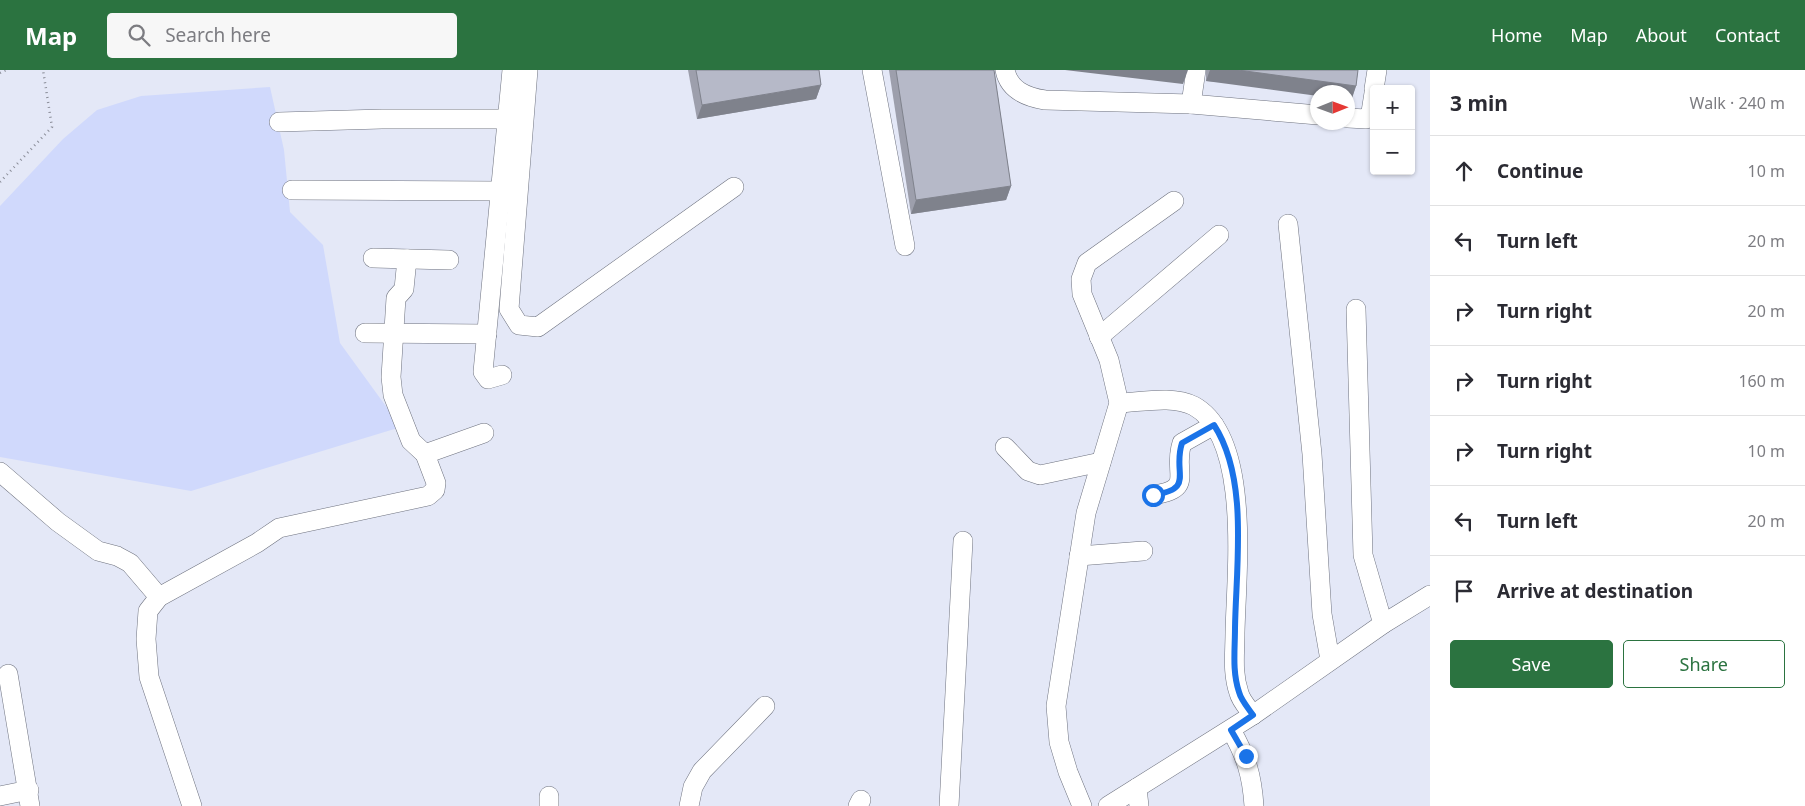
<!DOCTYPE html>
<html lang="en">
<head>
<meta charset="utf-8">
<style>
	body { margin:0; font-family:"Noto Sans",sans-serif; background:#f7f7f7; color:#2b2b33 }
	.controls { position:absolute; right:15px; top:15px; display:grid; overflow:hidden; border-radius:5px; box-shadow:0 1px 4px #0004 }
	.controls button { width:45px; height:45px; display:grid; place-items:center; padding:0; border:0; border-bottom:1px solid #e1e1e2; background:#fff; color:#2b2b33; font:25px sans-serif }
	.compass { position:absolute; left:1310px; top:15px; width:45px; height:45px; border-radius:50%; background:#fff; box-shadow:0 1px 4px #0004; rotate:89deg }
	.stop { position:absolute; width:15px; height:15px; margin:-11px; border:4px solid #1a73e8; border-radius:50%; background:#fff }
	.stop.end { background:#1a73e8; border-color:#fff; box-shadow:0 1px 5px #0008 }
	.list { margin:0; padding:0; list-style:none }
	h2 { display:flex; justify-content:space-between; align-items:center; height:65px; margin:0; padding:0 20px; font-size:21px }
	h2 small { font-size:16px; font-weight:400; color:#7c7c81 }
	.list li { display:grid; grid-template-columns:32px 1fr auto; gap:15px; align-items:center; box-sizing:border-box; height:70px; padding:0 20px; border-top:1px solid #e1e1e2 }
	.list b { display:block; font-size:19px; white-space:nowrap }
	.list em { font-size:16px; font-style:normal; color:#7c7c81 }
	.actions { display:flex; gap:10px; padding:15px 20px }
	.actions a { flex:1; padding:11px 0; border:1px solid #2b7340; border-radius:5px; text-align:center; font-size:18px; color:#2b7340 }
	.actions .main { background:#2b7340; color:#fff }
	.icon { flex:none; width:28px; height:28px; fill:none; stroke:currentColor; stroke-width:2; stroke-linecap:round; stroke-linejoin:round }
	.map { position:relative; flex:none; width:1430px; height:736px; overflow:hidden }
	header { display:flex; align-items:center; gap:30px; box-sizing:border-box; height:70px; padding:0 25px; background:#2b7340; color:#fff }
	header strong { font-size:24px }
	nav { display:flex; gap:28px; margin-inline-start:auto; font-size:18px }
	.search { width:350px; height:45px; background:#f7f7f7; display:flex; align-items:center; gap:12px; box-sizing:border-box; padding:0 18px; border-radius:5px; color:#7c7c81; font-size:19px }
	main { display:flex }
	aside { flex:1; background:#fff }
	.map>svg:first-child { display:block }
</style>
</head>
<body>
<header>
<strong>Map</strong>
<div class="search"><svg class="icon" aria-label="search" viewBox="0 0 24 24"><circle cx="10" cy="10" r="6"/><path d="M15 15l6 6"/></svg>Search here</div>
<nav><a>Home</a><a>Map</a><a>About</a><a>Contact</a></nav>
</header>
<main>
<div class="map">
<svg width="1430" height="736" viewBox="0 0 1430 736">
	<rect width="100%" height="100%" fill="#e4e8f7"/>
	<polygon fill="#d0d9fc" points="270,17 284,80 290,142 323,175 340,273 401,357 191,421 0,387 0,136 63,69 97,40 141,26"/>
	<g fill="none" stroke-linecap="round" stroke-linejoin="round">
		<g stroke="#6e727f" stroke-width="20">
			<g id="minor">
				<polyline points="528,0 509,239 519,255 538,257 734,117"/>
				<polyline points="872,0 905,176"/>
				<path d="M1005 0C1009 20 1026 27 1045 30L1191 34 1318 45"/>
				<polyline points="1374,19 1377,0"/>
				<polyline points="1191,34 1196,0"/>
				<polyline points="1348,48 1366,49 1371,42 1374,23"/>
				<polyline points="279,52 382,49 508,49"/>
				<polyline points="292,120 502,121"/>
				<polyline points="1288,154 1312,384 1322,544 1330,590"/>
				<polyline points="373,188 449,190"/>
				<polyline points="407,189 404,219 396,228 391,307 393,325 411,371 425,384 484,363"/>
				<polyline points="1356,239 1363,485 1383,554"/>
				<polyline points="365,263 487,264"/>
				<polyline points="1099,267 1219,165"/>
				<polyline points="502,305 488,309 483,302 512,0"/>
				<path d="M1119 333C1142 332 1173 325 1194 336 1252 368 1236 506 1235 563 1235 583 1232 603 1239 623 1241 631 1248 638 1253 645"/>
				<polyline points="1005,377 1028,401 1040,405 1101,392"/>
				<polyline points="0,402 58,452 98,481 117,486 130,493 159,527"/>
				<path d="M1153 425C1196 419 1172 403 1182 373L1214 355"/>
				<polyline points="1079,486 1143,481"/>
				<polyline points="8,604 30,736"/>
				<path d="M1231 660C1246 686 1252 705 1254 736"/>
				<polyline points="1137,718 1139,736"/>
				<polyline points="0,726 29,720"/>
				<polyline points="549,726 549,736"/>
				<polyline points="192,736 149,607 146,569 148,541 159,527 257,473 279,458 428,426 435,420 436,413 425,384"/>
				<polyline points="689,736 693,717 702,701 765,636"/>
				<polyline points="858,736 861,730"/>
				<polyline points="949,736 963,471"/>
				<polyline points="1082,736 1068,702 1059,672 1056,636 1086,443 1119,333 1109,290 1082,224 1081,209 1087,193 1174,131"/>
				<polyline points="1108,736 1253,645 1383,554 1430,525"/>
			</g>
		</g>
		<g stroke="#8a8d98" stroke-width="2.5" stroke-dasharray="1 4" stroke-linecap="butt">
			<polyline points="0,3 6,0"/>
			<polyline points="0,112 52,57 43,0"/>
		</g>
		<use href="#minor" stroke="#fff" stroke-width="19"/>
	</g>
	<g fill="#9d9fac">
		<polygon points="688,0 819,0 821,15 816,29 697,49"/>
		<polygon points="889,0 994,0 1011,116 1006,130 911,144"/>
		<polygon points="1206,0 1358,0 1356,16 1351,31 1348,30 1348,22 1206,11"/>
	</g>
	<g fill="#7f828c">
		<polygon points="1065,0 1188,0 1183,14"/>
		<polygon points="1210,0 1238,0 1356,16 1351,31 1348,30 1348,22 1318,22 1318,26 1206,11"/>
		<polygon points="821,15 816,29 697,49 702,35"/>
		<polygon points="1011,116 1006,130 911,144 916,130"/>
	</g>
	<g fill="#b6b9c8" stroke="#7f828c">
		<polygon points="696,0 819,0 821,15 702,35"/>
		<polygon points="896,0 994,0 1011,116 916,130"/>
		<polygon points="1238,0 1358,0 1356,16"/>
	</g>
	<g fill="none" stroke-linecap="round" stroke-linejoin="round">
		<path stroke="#1a73e8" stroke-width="6" d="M1153 425C1196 419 1172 403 1182 373L1214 355C1249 409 1236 495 1235 558 1235 580 1232 601 1239 622 1241 630 1248 638 1253 645L1231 660 1246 686"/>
	</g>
</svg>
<div class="controls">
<button>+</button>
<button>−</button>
</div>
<svg class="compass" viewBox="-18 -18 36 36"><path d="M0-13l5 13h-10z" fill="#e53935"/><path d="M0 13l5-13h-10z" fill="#7c7c81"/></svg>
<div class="stop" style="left:1153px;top:425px"></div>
<div class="stop end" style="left:1246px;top:686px"></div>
</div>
<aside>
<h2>3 min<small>Walk · 240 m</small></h2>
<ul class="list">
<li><svg class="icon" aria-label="ahead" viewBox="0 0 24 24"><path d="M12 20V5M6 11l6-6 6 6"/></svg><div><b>Continue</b></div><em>10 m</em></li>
<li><svg class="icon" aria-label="left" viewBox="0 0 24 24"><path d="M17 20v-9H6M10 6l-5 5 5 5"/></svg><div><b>Turn left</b></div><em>20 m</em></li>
<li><svg class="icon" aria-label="right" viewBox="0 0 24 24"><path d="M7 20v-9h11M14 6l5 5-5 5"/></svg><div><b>Turn right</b></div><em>20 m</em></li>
<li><svg class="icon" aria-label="right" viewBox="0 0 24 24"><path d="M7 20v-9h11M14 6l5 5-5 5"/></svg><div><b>Turn right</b></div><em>160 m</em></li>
<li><svg class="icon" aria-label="right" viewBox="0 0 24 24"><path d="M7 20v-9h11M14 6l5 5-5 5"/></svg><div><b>Turn right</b></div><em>10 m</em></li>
<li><svg class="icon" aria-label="left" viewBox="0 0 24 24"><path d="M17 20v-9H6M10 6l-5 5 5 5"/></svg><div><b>Turn left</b></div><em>20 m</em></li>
<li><svg class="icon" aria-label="arrive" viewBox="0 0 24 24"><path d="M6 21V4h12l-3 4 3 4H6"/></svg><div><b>Arrive at destination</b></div></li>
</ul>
<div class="actions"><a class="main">Save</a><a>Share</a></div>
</aside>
</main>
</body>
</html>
